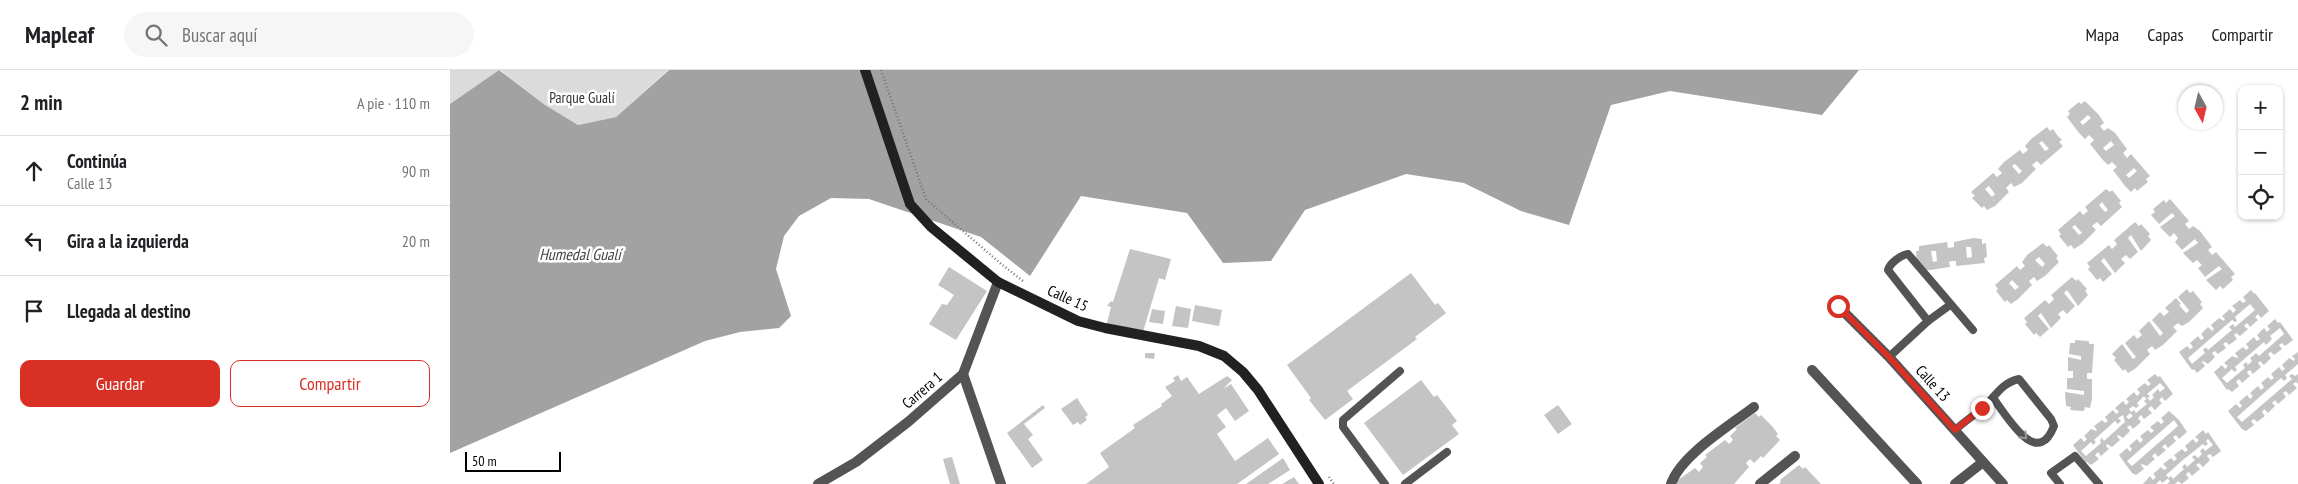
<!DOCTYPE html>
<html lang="es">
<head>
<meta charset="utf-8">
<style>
	body { margin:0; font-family:"PT Sans Narrow",sans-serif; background:#f6f6f6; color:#202124 }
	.controls { position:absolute; right:15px; top:15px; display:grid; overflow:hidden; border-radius:10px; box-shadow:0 1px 4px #0004 }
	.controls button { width:45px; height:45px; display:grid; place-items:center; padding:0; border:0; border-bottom:1px solid #e0e0e0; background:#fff; color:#202124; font:25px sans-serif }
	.compass { position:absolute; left:1728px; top:15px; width:45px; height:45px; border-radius:50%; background:#fff; box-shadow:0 1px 4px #0004; rotate:172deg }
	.scale { position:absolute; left:15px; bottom:12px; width:96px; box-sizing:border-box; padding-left:5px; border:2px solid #000; border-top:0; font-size:14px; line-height:18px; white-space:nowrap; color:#000; -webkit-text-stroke:4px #fff; paint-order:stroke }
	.stop { position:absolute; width:15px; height:15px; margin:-11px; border:4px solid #d93025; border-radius:50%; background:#fff }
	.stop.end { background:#d93025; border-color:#fff; box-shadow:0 1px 5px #0008 }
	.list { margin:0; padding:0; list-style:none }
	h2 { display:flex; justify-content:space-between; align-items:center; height:65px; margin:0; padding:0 20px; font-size:21px }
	h2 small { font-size:16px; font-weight:400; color:#757577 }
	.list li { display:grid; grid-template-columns:32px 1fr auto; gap:15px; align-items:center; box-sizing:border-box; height:70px; padding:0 20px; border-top:1px solid #e0e0e0 }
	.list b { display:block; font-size:19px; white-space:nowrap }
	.list p { margin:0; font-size:16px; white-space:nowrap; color:#757577 }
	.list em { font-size:16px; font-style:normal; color:#757577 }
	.actions { display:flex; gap:10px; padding:15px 20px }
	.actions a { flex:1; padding:11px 0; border:1px solid #d93025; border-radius:10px; text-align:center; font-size:18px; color:#d93025 }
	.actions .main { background:#d93025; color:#fff }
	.icon { flex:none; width:28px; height:28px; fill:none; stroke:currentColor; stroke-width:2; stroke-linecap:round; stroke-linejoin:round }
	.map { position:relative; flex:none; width:1848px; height:414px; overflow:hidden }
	header { display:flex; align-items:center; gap:30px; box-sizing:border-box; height:70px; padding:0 25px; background:#fff; border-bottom:1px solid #e0e0e0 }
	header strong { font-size:24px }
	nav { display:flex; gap:28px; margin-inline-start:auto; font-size:18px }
	.search { width:350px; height:45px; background:#f6f6f6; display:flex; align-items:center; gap:12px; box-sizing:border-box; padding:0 18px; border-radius:28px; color:#757577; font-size:19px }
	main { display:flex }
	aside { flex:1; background:#fff }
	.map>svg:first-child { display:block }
</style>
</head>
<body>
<header>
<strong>Mapleaf</strong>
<div class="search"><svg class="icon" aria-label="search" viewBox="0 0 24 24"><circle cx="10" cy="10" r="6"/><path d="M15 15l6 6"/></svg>Buscar aquí</div>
<nav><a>Mapa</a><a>Capas</a><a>Compartir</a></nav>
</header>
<main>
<aside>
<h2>2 min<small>A pie · 110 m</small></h2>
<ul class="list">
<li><svg class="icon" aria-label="ahead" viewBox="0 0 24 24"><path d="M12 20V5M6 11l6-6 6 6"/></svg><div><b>Continúa</b><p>Calle 13</p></div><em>90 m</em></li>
<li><svg class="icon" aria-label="left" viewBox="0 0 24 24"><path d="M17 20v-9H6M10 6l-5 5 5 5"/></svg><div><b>Gira a la izquierda</b></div><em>20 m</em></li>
<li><svg class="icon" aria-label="arrive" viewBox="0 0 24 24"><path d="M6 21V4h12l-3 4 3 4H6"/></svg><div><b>Llegada al destino</b></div></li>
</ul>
<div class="actions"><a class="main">Guardar</a><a>Compartir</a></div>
</aside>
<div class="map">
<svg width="1848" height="414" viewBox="0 0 1848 414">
	<rect width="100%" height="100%" fill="#fff"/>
	<g fill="#dbdbdb">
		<polygon points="0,0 49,0 0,34"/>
		<polygon points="50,0 218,0 166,47 128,55 95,35"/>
	</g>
	<polygon fill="#a2a2a2" points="49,0 95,35 128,55 166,47 219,0 1409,0 1372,45 1220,21 1161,35 1119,155 1071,141 1014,113 956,104 855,140 821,191 773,193 737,143 631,126 580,206 531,167 419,129 381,128 349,146 334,166 326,199 341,246 329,258 290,262 255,271 0,383 0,34"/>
	<g fill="#c4c4c4" fill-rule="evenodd">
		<path d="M1635 31 1649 45 1654 53 1650 56 1654 61 1658 58 1665 63 1677 79 1673 83 1677 88 1681 84 1700 106 1696 109 1698 112 1687 121 1685 118 1681 122 1675 116 1663 100 1667 97 1662 92 1658 95 1652 89 1640 74 1644 70 1639 65 1635 69 1629 63 1617 47 1620 44 1618 41 1629 32 1631 34ZM1638 45 1641 48 1633 55 1630 52ZM1661 71 1664 75 1656 81 1653 78ZM1684 98 1687 101 1679 108 1676 105Z"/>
		<path d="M1597 57 1600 61 1603 59 1607 65 1612 70 1609 72 1613 76 1591 95 1587 91 1582 95 1586 99 1572 113 1564 117 1561 113 1556 118 1559 122 1545 136 1537 140 1534 136 1532 138 1522 128 1525 126 1521 122 1543 103 1547 107 1552 103 1548 99 1554 92 1570 80 1573 84 1578 80 1575 76 1581 69ZM1592 71 1599 79 1595 81 1589 73ZM1565 94 1572 101 1569 104 1562 96ZM1539 116 1545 124 1542 127 1535 119Z"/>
		<path d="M1656 119 1660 122 1662 120 1671 131 1669 133 1672 137 1651 156 1647 152 1642 156 1646 160 1632 174 1624 179 1621 175 1618 177 1609 166 1611 164 1608 160 1630 141 1633 145 1638 141 1635 137ZM1652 132 1658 140 1655 142 1649 135ZM1625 155 1632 163 1629 165 1622 157Z"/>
		<polygon points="1720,129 1739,151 1735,154 1739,159 1743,156 1750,161 1762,177 1758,180 1762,185 1766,182 1785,204 1781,207 1783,210 1773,219 1770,216 1766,220 1756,210 1772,199 1769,196 1755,207 1748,198 1752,195 1747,190 1743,193 1733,183 1748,173 1745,169 1732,180 1725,172 1728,168 1724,163 1720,167 1710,157 1725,146 1722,143 1709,154 1701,145 1705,142 1703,139 1714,130 1716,133"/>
		<polygon points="1685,152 1689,156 1691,154 1700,164 1698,166 1701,170 1691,181 1681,165 1678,168 1688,182 1680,189 1676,185 1671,189 1675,193 1665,203 1654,188 1651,191 1662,204 1653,212 1650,208 1647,210 1638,199 1640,197 1637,193 1659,175 1662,179 1667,174 1664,170"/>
		<path d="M1523 168 1532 169V174L1536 173 1537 187 1534 188 1535 193 1506 196V191H1502L1499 192 1500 197 1480 200H1471L1467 195 1466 181H1469V176L1497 172 1498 178 1504 177V172ZM1516 177H1521L1522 187 1517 188ZM1481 181H1486L1487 191 1483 192Z"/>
		<path d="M1593 173 1597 177 1599 175 1608 186 1606 188 1609 192 1595 206 1587 211 1584 207 1579 211 1582 215 1568 229 1561 234 1557 230 1555 232 1546 221 1548 219 1545 215 1567 196 1570 200 1575 196 1572 192 1577 185ZM1589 187 1595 194 1592 197 1585 190ZM1562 210 1569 217 1565 220 1559 213Z"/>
		<polygon points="680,179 721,189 715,210 709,208 693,262 657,253 661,237 657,236 661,231 663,232"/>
		<polygon points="499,197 537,221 506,270 479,254 492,234 497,235 504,225 488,215"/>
		<polygon points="961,203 985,235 988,233 996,243 965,267 967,269 897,321 903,329 875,350 859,330 861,328 837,295"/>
		<polygon points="1622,207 1626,211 1628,209 1637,219 1635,221 1638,225 1628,236 1617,220 1614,223 1625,236 1617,244 1613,240 1608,244 1611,248 1601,258 1591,243 1588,246 1599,259 1590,267 1586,263 1584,265 1575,254 1577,252 1574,248 1595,230 1599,234 1604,229 1601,225"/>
		<polygon points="1737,219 1740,223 1743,221 1752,232 1750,234 1753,238 1739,252 1732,256 1728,253 1723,257 1727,261 1713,275 1705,280 1702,276 1697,280 1700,284 1686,298 1678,303 1675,299 1673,301 1664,290 1666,288 1662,284 1672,274 1683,289 1686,287 1675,273 1684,265 1687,269 1692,265 1689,261 1699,251 1710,266 1713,263 1702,250 1710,242 1714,246 1719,242 1715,238 1726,228 1731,234 1729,235 1736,243 1738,242 1739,240 1728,227"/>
		<path d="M1801 220 1804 224 1805 223 1819 241 1811 248 1808 244 1805 247 1808 250 1800 257 1797 253 1794 256 1798 259 1790 266 1786 263 1784 265 1787 269 1779 275 1776 272 1773 274 1776 278 1768 284 1765 281 1762 283 1765 287 1758 294 1753 291 1752 292 1755 296 1747 303 1744 299 1742 300 1729 282 1737 276 1740 279 1742 278 1743 277 1740 273 1748 266 1751 270 1754 268 1751 264 1758 257 1762 261 1764 259 1761 255 1769 248 1774 251 1775 249 1772 246 1780 239 1783 243 1786 240 1782 236 1790 230 1793 233 1796 231 1793 227ZM1800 234 1805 240 1785 257 1783 254 1779 257 1782 260 1758 280 1756 277 1753 280 1755 283 1742 294 1738 288 1782 250 1785 252 1787 251 1785 247Z"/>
		<polygon points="745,235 772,240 769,256 742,251"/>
		<polygon points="726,236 741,239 738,258 722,256"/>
		<polygon points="702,239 715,241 713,254 699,252"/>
		<path d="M1825 249 1828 253 1830 252 1843 270 1835 276 1832 273 1829 275 1832 279 1824 285 1821 282 1819 283 1818 284 1821 288 1814 295 1810 291 1808 293 1811 297 1803 304 1800 300 1798 301 1797 303 1800 306 1792 313 1789 309 1786 312 1789 316 1782 322 1778 319 1777 320 1764 302 1772 295 1775 299 1778 296 1774 293 1782 286 1787 288 1788 287 1785 283 1793 277 1796 280 1799 278 1796 274 1804 267 1807 271 1810 269 1807 265 1814 258 1817 262 1820 259 1817 256ZM1830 258 1834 264 1809 286 1806 283 1803 286 1800 288 1802 291 1798 295 1796 292 1793 295 1795 298 1777 313 1772 308 1782 299 1784 302 1787 300 1785 297 1814 272 1816 275 1822 269 1820 266Z"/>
		<polygon points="1625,270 1639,271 1639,274 1644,274 1642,303 1637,303 1637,309 1642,309 1642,329 1640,338 1635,337 1634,341 1620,340 1621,337 1616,336 1615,322 1634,325 1634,321 1617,319 1617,308 1623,308 1623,301 1618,301 1618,287 1631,290 1631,286 1619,284 1620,273 1625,273"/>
		<polygon points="1848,282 1848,294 1835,305 1837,308 1834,311 1831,308 1787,347 1792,352 1842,309 1839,306 1842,304 1845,306 1848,304 1848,314 1846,312 1843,314 1847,318 1839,325 1836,321 1833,323 1836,327 1828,334 1825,330 1822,333 1825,336 1818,343 1814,339 1813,341 1812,342 1815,346 1807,352 1804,349 1801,351 1804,355 1796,361 1792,359 1778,341 1786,334 1790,338 1792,336 1789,332 1797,325 1800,329 1803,326 1800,323 1808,316 1811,320 1814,317 1811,313 1818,307 1821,310 1824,308 1821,304 1829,297 1832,301 1835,299 1832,295 1839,288 1844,291 1845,289 1842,286"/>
		<polygon points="695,283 705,283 704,289 695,288"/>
		<path d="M1705 304 1708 307 1710 306 1723 324 1715 331 1712 327 1709 330 1712 333 1705 340 1701 336 1698 339 1702 343 1694 349 1691 345 1688 348 1691 352 1683 359 1680 355 1679 356 1677 357 1680 361 1673 368 1668 365 1667 366 1670 370 1662 377 1657 374 1656 376 1659 379 1651 386 1648 382 1645 385 1649 389 1641 395 1637 392 1636 393 1623 375 1631 368 1634 372 1637 369 1634 366 1641 359 1646 361 1647 360 1644 356 1652 350 1655 353 1658 351 1655 347 1663 340 1666 344 1669 342 1665 338 1673 331 1676 335 1679 332 1676 329 1684 322 1687 326 1690 323 1687 319 1695 313 1698 316 1701 314 1697 310ZM1710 313 1715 318 1710 322 1708 319 1702 325 1704 327 1700 331 1698 328 1694 331 1697 334 1686 343 1684 340 1680 343 1683 346 1679 349 1676 347 1681 342 1679 339 1683 336 1686 338 1689 336 1687 333 1694 326 1696 329 1700 326 1697 324ZM1673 345 1675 352 1654 371 1652 368 1650 370 1651 373 1636 386 1631 381 1641 372 1643 375 1646 372 1644 370 1665 351 1668 354 1671 351 1668 348Z"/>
		<polygon points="728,305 731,311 737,307 749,324 777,306 782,310 773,319 781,314 799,341 785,351 776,338 767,345 776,357 767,364 785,391 818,368 829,384 787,414 636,414 659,397 650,383 685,358 683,355 712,336 711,334 722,326 715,317 725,311 723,308"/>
		<polygon points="971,310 984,327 987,325 1007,351 1002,355 1009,364 953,405 914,353"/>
		<polygon points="627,328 638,345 635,347 637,350 630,355 628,352 623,355 611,339"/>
		<polygon points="593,335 595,338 574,354 583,365 578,369 593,390 582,398 557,363"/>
		<polygon points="1108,335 1122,354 1108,364 1094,345"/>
		<path d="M1719 341 1729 350 1737 362 1729 369 1726 365 1723 367 1726 371 1718 378 1715 374 1712 377 1716 380 1708 387 1705 383 1702 386 1705 389 1697 396 1692 394 1691 395 1694 399 1686 405 1682 403 1669 385 1677 378 1680 382 1682 379 1679 376 1687 369 1690 373 1693 370 1690 366 1698 360 1701 363 1704 361 1700 357 1708 351 1711 354 1714 352 1711 348ZM1724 350 1728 356 1682 396 1677 391Z"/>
		<polygon points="1305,343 1309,347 1311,345 1322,356 1328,364 1326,366 1330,370 1313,388 1311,386 1304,393 1300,389 1296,393 1299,397 1284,414 1227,414 1225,412 1245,398 1249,402 1253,397 1250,393 1257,387 1255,385 1275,370 1279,374 1283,370 1280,366 1287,359 1285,358"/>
		<polygon points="1753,360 1756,364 1758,362 1771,381 1763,387 1760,384 1758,385 1757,386 1760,390 1753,397 1749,393 1746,395 1750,399 1742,406 1739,402 1737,403 1736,405 1739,408 1732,414 1728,411 1725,414 1717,414 1720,411 1718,409 1721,406 1723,409 1734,399 1732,397 1735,394 1737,397 1745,390 1742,387 1745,385 1748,388 1752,384 1750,381 1753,378 1755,381 1763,375 1758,369 1756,371 1758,374 1755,376 1753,374 1734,389 1716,405 1719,408 1712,413 1710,410 1706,414 1693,414 1700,406 1703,410 1706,407 1703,404 1711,397 1714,400 1717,398 1713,394 1721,388 1724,391 1727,389 1724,385 1732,379 1735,382 1738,380 1735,376 1743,369 1746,373 1749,370 1745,367"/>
		<polygon points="502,387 510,414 500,414 493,389"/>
		<polygon points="833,388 840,400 818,414 796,414"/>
		<polygon points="1349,395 1353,399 1355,397 1371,414 1329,414 1331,412 1330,410"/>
		<polygon points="844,407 849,414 832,414 837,411"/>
	</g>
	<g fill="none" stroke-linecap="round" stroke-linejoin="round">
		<g stroke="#767676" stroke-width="2.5" stroke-dasharray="1 2.5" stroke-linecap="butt">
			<polyline points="431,0 476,129 550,193 573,211"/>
			<polyline points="879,407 884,414"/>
		</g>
		<g stroke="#545454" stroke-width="8">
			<polyline points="1478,251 1500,235"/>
			<path d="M1439 287 1478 251 1438 200C1440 193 1451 185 1458 184L1523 260"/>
			<path d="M1505 360C1514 352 1524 345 1533 338 1546 326 1551 313 1569 309L1601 349 1604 356C1587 400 1557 346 1543 328"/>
			<polyline points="935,414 893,357 893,350 950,301"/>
			<polyline points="955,414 997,382"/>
			<polyline points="1610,414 1601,403 1625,386 1649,414"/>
		</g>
		<g stroke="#545454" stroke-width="10">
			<polyline points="1388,236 1439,287 1553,414"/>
			<polyline points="1362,300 1467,414"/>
			<polyline points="513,304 551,414"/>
			<polyline points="368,414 406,392 458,352 513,304 548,212"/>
			<path d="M1221 414C1231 385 1279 356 1304 337"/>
			<polyline points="1310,414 1345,386"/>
			<polyline points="1505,414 1533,392"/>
		</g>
		<polyline stroke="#212121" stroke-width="10" points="415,0 460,134 481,157 548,212 628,251 655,258 749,276 774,286 793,302 808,320 869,414"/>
	</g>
	<defs><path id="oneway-chevron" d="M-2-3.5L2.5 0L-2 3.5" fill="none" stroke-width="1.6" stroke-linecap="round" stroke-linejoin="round" transform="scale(1.25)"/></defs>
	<use stroke="#989898" href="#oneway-chevron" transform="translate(1574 366) rotate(45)"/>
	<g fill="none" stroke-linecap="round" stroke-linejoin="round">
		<polyline stroke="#d93025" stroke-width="6" points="1388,236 1439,287 1505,360 1532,338"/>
	</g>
	<g text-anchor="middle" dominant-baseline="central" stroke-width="5" stroke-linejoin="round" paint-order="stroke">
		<g font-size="15" fill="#323232" stroke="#fff">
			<text x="132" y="27">Parque Gualí</text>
		</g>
		<g font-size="15" fill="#000" stroke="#fff">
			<text transform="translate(618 228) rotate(24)">Calle 15</text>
			<text transform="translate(1483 313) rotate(48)">Calle 13</text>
			<text transform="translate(472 320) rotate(-41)">Carrera 1</text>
		</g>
		<g font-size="16" font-style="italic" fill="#434343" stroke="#fff">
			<text x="130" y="184">Humedal Gualí</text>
		</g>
	</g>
</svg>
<div class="controls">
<button>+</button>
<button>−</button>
<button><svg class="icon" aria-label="locate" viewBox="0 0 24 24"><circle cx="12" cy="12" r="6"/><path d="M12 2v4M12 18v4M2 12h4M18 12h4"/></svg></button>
</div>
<svg class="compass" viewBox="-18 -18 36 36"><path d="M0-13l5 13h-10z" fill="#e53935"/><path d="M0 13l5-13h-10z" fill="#757577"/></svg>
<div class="scale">50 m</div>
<div class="stop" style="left:1388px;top:236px"></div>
<div class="stop end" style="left:1532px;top:338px"></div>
</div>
</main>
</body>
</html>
